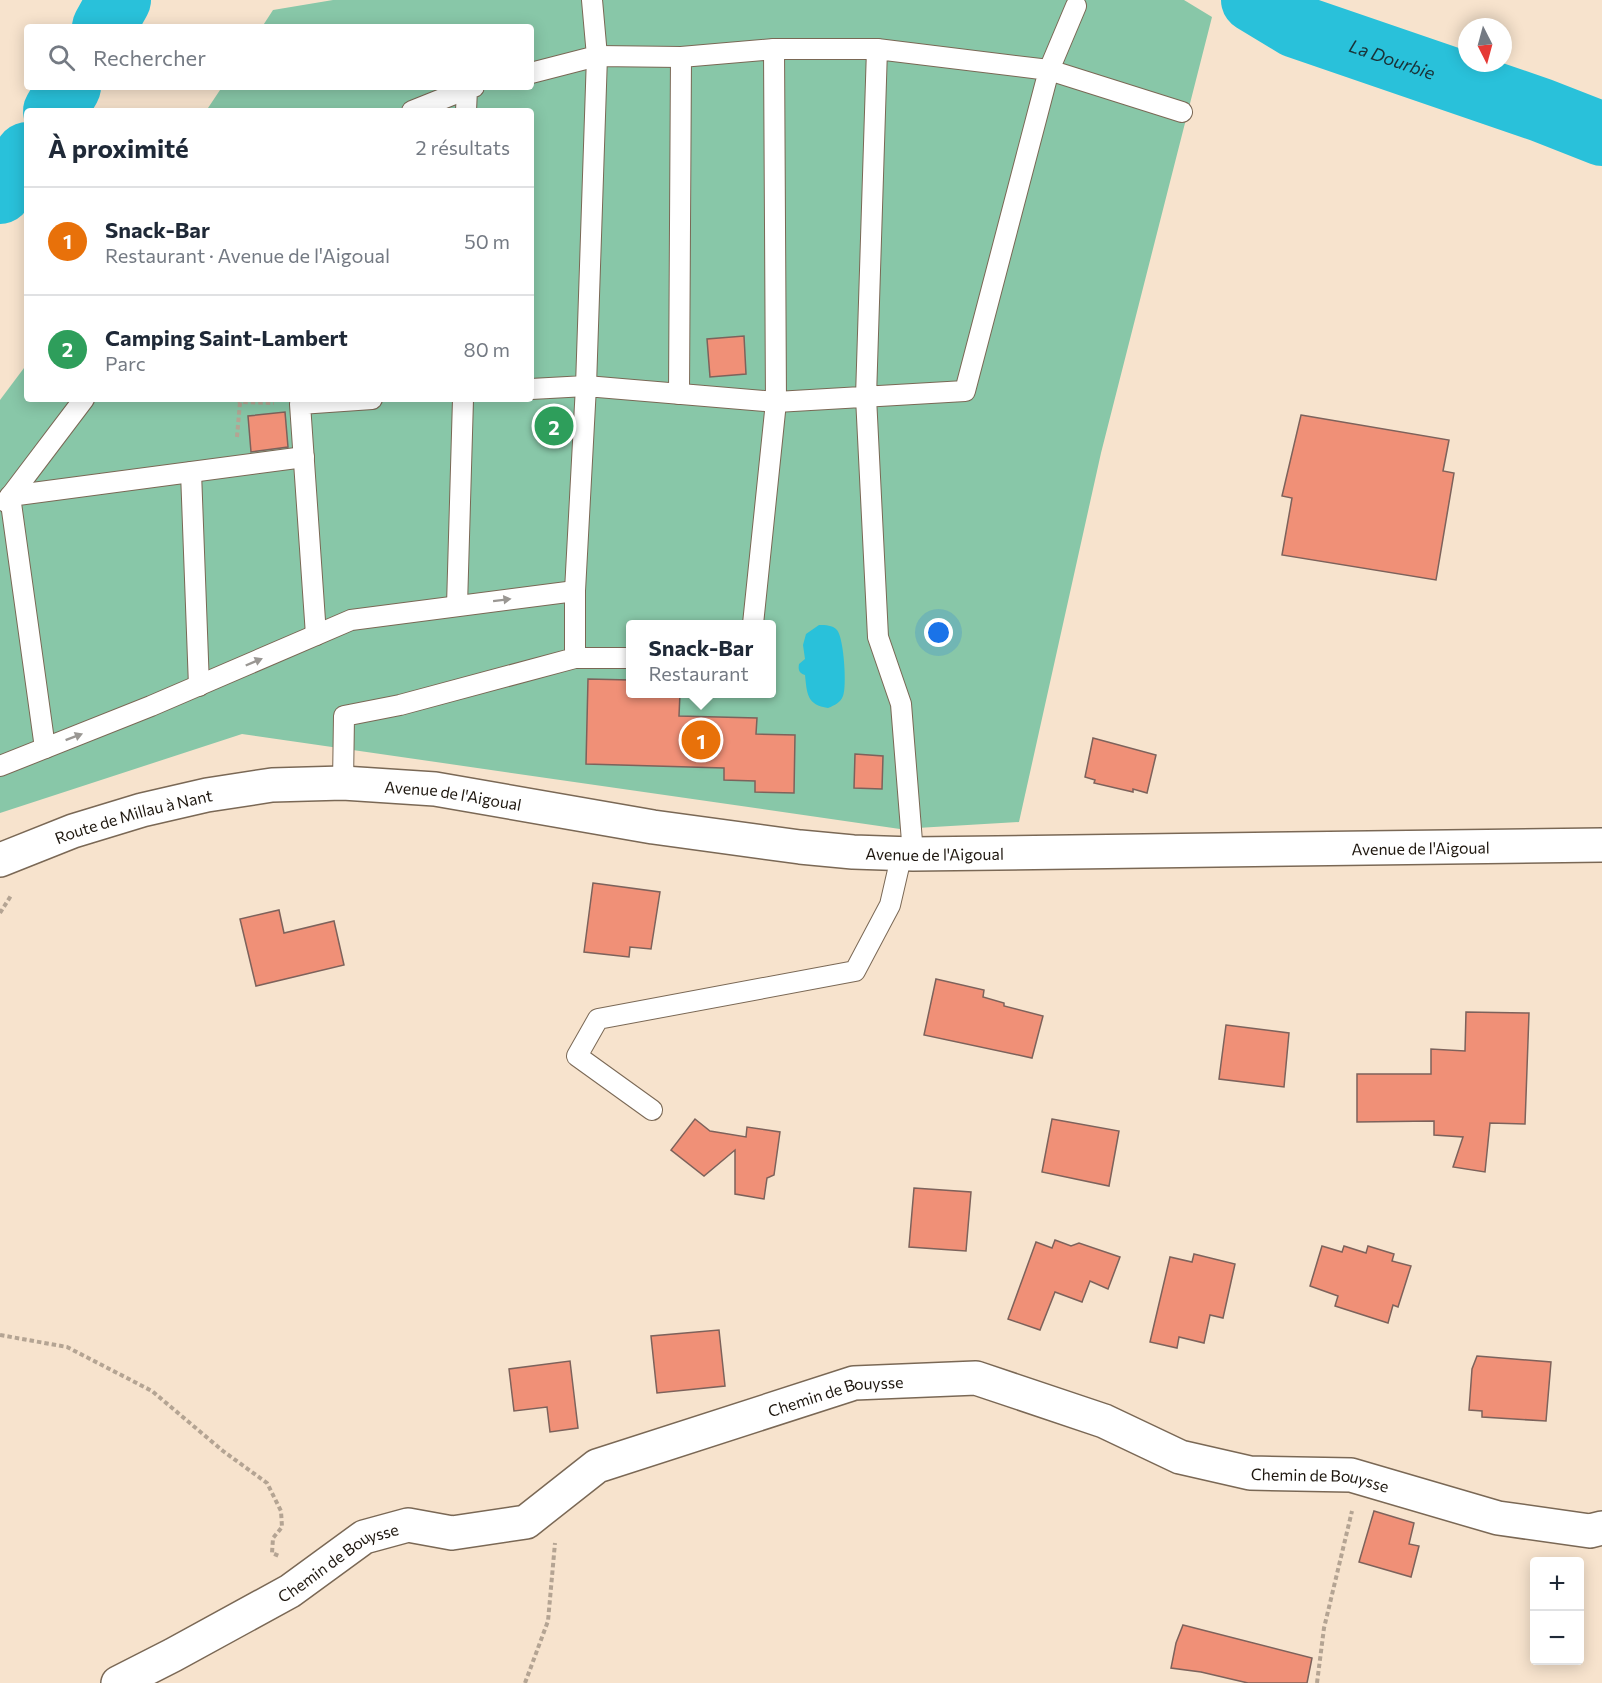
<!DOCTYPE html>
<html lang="fr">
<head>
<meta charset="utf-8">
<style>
	body { margin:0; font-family:Commissioner,sans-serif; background:#f6f6f7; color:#1f2937 }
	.controls { position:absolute; right:18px; bottom:18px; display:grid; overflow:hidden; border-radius:6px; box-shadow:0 3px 15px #0003 }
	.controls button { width:54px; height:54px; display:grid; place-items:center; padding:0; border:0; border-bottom:2px solid #e0e1e3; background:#fff; color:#1f2937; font:30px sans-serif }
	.compass { position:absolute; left:1458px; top:18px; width:54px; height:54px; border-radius:50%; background:#fff; box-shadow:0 3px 15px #0003; rotate:174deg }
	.you { position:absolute; left:939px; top:633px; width:21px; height:21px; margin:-15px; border:4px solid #fff; border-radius:50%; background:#1a73e8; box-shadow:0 0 0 9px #1a73e833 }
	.badge { display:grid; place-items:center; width:39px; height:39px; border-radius:50%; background:#ea580c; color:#fff; font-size:20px; font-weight:700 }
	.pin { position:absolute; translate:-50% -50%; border:3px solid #fff; box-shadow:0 2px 6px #0006 }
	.popup { position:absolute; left:626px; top:620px; width:150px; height:78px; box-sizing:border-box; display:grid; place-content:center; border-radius:6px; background:#fff; filter:drop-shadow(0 2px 4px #0005); font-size:20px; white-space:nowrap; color:#747a83 }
	.popup b { font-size:22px; color:#1f2937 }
	.popup::after { content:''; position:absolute; left:50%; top:100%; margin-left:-12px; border:12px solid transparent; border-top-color:#fff }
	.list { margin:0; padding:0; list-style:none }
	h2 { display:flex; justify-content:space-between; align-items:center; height:78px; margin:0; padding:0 24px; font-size:26px }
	h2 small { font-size:20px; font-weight:400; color:#747a83 }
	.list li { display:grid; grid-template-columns:39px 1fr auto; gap:18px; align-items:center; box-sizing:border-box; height:108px; padding:0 24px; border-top:2px solid #e0e1e3 }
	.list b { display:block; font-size:22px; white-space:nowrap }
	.list p { margin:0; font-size:20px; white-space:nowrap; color:#747a83 }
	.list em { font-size:20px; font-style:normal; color:#747a83 }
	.icon { flex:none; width:33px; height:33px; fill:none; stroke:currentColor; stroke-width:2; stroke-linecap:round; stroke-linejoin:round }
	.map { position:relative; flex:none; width:1602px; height:1683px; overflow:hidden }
	.search { position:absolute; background:#fff; box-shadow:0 3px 15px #0003; left:24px; top:24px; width:510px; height:66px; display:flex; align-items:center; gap:15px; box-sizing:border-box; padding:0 21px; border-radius:6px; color:#747a83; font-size:22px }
	.panel { position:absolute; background:#fff; box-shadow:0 3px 15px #0003; left:24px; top:108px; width:510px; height:294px; border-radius:6px }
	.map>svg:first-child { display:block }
</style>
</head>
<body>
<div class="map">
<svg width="1602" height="1683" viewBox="0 0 1602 1683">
	<rect width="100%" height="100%" fill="#f7e3cd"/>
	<path fill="#88c7a8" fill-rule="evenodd" d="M333 0H1184L1212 17 1101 453 1019 822 900 829 242 734 0 813V400L27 364V399H531V111H206L222 87H531V27H262L273 10ZM630 624H771V694H630Z"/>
	<path fill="#29c1da" d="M819 625C826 625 832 625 837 630 844 638 847 687 843 696 840 703 835 705 828 708 807 705 807 694 805 675 799 673 798 670 799 664L805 659 803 645 806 634Z"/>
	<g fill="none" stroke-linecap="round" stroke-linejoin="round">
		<g stroke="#29c1da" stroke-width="64">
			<path id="s1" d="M1253 0 1296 26 1541 110 1602 134"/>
			<polyline points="104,27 119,0"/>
			<polyline points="55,111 69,87"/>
			<polyline points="0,192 27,154"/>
		</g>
	</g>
	<g fill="#f09077" stroke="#7d625b" stroke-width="1.5">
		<polygon points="744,336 746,374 710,377 707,339"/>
		<polygon points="285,412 288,447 251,452 248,416"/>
		<polygon points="1301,415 1449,440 1443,471 1454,473 1436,580 1282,555 1292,498 1282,496"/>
		<polygon points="588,679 630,680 630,693 680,693 679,716 757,718 756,734 795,735 794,793 755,792 755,781 724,780 724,768 586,764"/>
		<polygon points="1093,738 1156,755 1147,793 1133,789 1133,792 1094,783 1095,780 1085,777"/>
		<polygon points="855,754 883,756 882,789 854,788"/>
		<polygon points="593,883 660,892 651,949 630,947 629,957 584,952"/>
		<polygon points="279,910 284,933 334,921 344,965 256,986 240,919"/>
		<polygon points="936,979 984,990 983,997 1004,1003 1004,1006 1043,1016 1032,1058 924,1035"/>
		<polygon points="1466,1012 1529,1013 1525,1124 1490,1123 1485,1172 1453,1167 1463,1137 1434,1135 1434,1121 1357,1122 1357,1074 1431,1074 1431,1049 1465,1051"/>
		<polygon points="1226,1025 1289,1033 1284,1087 1219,1079"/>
		<polygon points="695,1119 710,1131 746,1137 747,1127 780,1132 774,1175 767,1178 764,1199 735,1194 735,1150 704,1176 671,1150"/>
		<polygon points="1052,1119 1119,1131 1109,1186 1042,1172"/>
		<polygon points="914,1188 971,1192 966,1251 909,1247"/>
		<polygon points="1055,1240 1071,1246 1079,1243 1120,1257 1108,1289 1090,1281 1082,1302 1055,1292 1040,1330 1008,1319 1036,1242 1052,1248"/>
		<polygon points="1322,1246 1342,1252 1344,1246 1366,1253 1368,1246 1394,1254 1392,1261 1411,1266 1398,1307 1393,1305 1388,1323 1335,1306 1338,1296 1310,1286"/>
		<polygon points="1194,1254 1235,1264 1223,1318 1210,1315 1204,1343 1179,1337 1177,1348 1150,1342 1170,1257 1192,1262"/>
		<polygon points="719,1330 725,1386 657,1393 651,1336"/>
		<polygon points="1477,1356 1551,1362 1546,1421 1482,1417 1482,1411 1469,1410 1472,1369"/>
		<polygon points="570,1361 578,1428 550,1432 547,1407 514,1411 509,1369"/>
		<polygon points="1374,1511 1414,1523 1409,1544 1419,1546 1411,1577 1359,1562"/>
		<polygon points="1183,1625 1312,1658 1307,1683 1248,1683 1201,1672 1171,1668 1176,1643"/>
	</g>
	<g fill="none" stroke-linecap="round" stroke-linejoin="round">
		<g stroke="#7a6855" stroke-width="22">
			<g id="service">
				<polyline points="1076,6 1049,70 1182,112"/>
				<polyline points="774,49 877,49"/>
				<polyline points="531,73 597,56 592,0"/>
				<polyline points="412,111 467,89"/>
				<polyline points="466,111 467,89 474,87"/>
				<polyline points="531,389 586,386 597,56 681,57"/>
				<polyline points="679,394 681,57 774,49 776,402 753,624"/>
				<polyline points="191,472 199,686"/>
				<polyline points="6,502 84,399"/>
				<polyline points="457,606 463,399"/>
				<polyline points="316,635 300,404 372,399"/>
				<polyline points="575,658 630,658"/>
				<polyline points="45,748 10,496 304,457"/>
				<polyline points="0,766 151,706 351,620 575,591"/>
				<polyline points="343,783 344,716 400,705 575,658 575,591 586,386 776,402 965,391 1049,70 877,49 866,397 878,637 901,704 913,854"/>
				<polyline points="652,1110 577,1056 598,1019 855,971 890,905 902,853"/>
			</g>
		</g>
		<g stroke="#7a6855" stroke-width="36">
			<g id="minor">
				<path id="s2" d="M118 1683 173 1655 290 1591 364 1537 408 1525 452 1533 526 1522 597 1466 854 1383 976 1378 1104 1421 1180 1457 1250 1473 1351 1475 1498 1518 1590 1531 1602 1528"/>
			</g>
		</g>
		<g stroke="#7a6855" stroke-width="36">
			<g id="secondary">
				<path id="s3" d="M0 860 73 831 142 810 207 795 272 785 343 783 435 789 653 827 800 847 853 852 913 854 1602 845"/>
			</g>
		</g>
		<g stroke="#b4a493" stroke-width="4" stroke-dasharray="4.5 3" stroke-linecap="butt">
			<polyline points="237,399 240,402 274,403"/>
			<polyline points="237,437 240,402"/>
			<polyline points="0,913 12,894"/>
			<polyline points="0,1335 67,1347 152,1391 223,1451 267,1483 281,1511 282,1527 273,1538 272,1553 279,1556"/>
			<polyline points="525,1683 548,1621 555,1543"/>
			<polyline points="1317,1683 1324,1628 1352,1511"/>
		</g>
		<use href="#service" stroke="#fff" stroke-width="20"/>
		<use href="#minor" stroke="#fff" stroke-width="33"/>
		<use href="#secondary" stroke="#fff" stroke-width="33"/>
	</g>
	<defs><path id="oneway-solid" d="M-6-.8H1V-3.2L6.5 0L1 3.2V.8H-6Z" transform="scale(1.5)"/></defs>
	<g fill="#9a9793">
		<use href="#oneway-solid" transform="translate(502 600) rotate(-7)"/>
		<use href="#oneway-solid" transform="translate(254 662) rotate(-23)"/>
		<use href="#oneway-solid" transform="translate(74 737) rotate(-21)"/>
	</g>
	<g text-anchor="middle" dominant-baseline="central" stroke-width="6" stroke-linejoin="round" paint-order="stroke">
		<g font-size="16" fill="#1e170f" stroke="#fef2e4">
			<text stroke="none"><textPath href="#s3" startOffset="465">Avenue de l'Aigoual</textPath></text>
			<text stroke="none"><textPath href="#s3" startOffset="141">Route de Millau à Nant</textPath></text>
			<text stroke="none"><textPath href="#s3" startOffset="1437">Avenue de l'Aigoual</textPath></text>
			<text stroke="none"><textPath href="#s3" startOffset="951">Avenue de l'Aigoual</textPath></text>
			<text stroke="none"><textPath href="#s2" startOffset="792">Chemin de Bouysse</textPath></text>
			<text stroke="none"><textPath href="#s2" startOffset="1296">Chemin de Bouysse</textPath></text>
			<text stroke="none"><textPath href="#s2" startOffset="252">Chemin de Bouysse</textPath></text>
		</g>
		<g font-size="18" font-style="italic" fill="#1a3136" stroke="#fef2e4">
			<text stroke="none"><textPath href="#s1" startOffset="152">La Dourbie</textPath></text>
		</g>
	</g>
</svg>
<div class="controls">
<button>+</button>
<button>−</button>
</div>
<svg class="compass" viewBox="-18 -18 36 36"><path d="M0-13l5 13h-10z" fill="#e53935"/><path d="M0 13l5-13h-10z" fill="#747a83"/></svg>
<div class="you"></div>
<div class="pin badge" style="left:701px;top:740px;background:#e8710a">1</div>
<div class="popup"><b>Snack-Bar</b>Restaurant</div>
<div class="pin badge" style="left:554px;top:426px;background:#2e9e5b">2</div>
<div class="search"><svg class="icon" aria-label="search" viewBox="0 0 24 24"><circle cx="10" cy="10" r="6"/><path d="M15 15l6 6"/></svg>Rechercher</div>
<section class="panel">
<h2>À proximité<small>2 résultats</small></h2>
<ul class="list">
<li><span class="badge" style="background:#e8710a">1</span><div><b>Snack-Bar</b><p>Restaurant · Avenue de l'Aigoual</p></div><em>50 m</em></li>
<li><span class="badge" style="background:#2e9e5b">2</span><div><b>Camping Saint-Lambert</b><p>Parc</p></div><em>80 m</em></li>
</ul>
</section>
</div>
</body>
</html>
